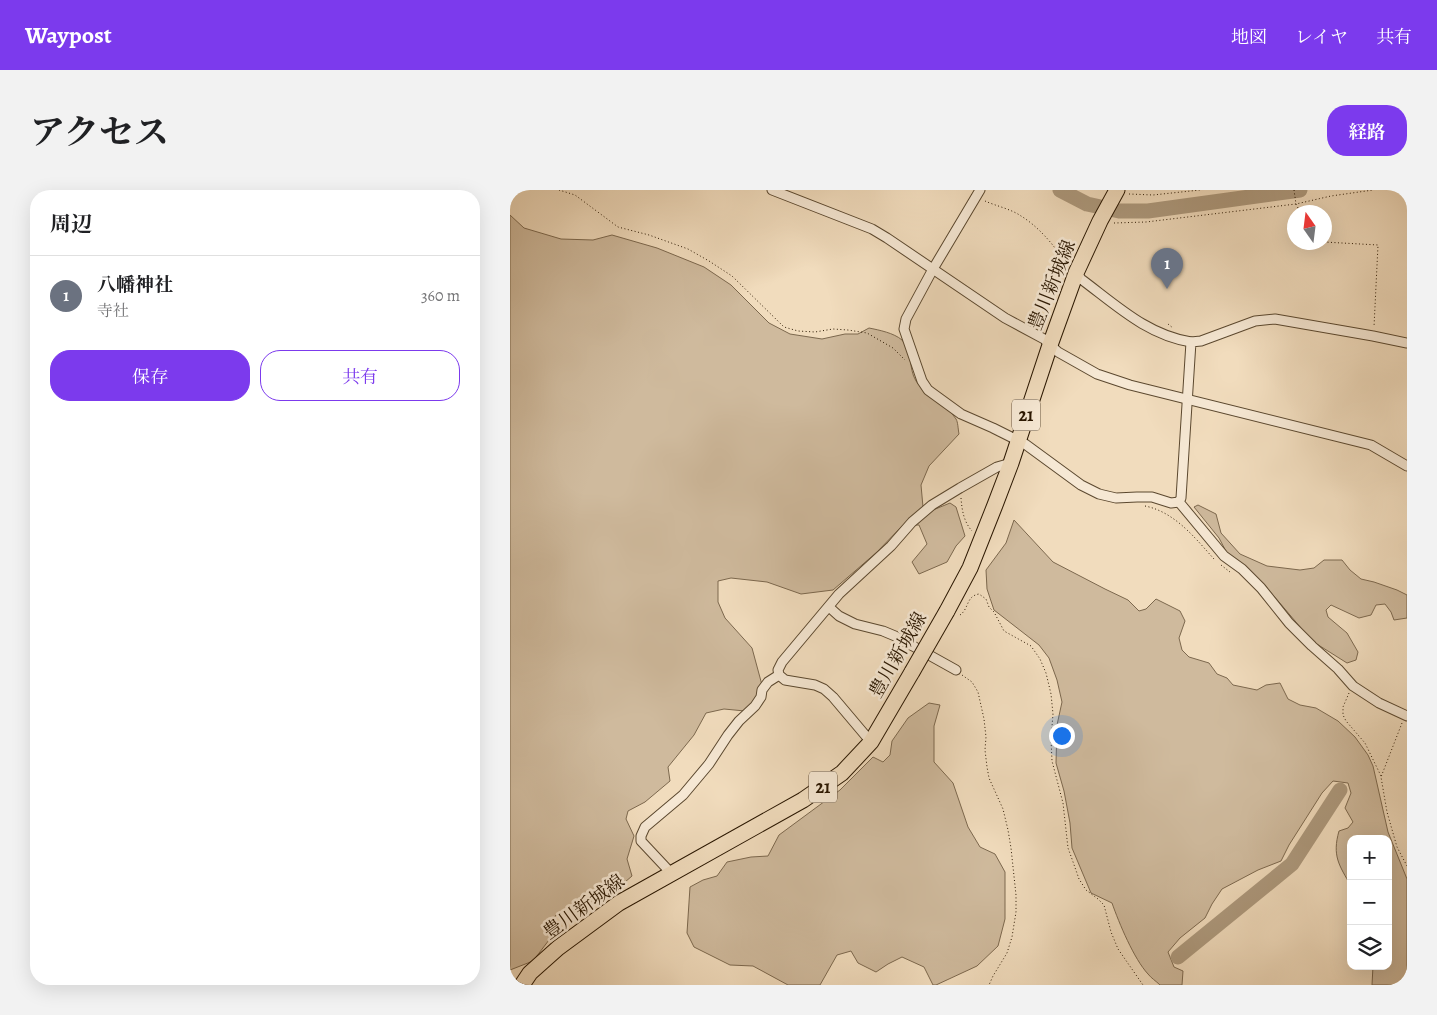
<!DOCTYPE html>
<html lang="ja">
<head>
<meta charset="utf-8">
<style>
	body { margin:0; font-family:Alegreya,"Noto Serif JP",serif; background:#f2f2f2; color:#202124 }
	.controls { position:absolute; right:15px; bottom:15px; display:grid; overflow:hidden; border-radius:10px; box-shadow:0 5px 20px #0002 }
	.controls button { width:45px; height:45px; display:grid; place-items:center; padding:0; border:0; border-bottom:1px solid #e0e0e0; background:#fff; color:#202124; font:25px sans-serif }
	.compass { position:absolute; left:777px; top:15px; width:45px; height:45px; border-radius:50%; background:#fff; box-shadow:0 5px 20px #0002; rotate:346deg }
	.you { position:absolute; left:551px; top:545px; width:18px; height:18px; margin:-12px; border:4px solid #fff; border-radius:50%; background:#1a73e8; box-shadow:0 0 0 8px #1a73e833 }
	.badge { display:grid; place-items:center; width:32px; height:32px; border-radius:50%; background:#7c3aed; color:#fff; font-size:16px; font-weight:700 }
	.pin { position:absolute; translate:-50% -41px; filter:drop-shadow(0 1px 2px #0008) }
	.pin::after { content:''; position:absolute; top:26px; width:18px; height:15px; background:inherit; clip-path:polygon(0 0,100% 0,50% 100%) }
	.list { margin:0; padding:0; list-style:none }
	h2 { display:flex; justify-content:space-between; align-items:center; height:65px; margin:0; padding:0 20px; font-size:21px }
	h2 small { font-size:16px; font-weight:400; color:#757577 }
	.list li { display:grid; grid-template-columns:32px 1fr auto; gap:15px; align-items:center; box-sizing:border-box; height:80px; padding:0 20px; border-top:1px solid #e0e0e0 }
	.list b { display:block; font-size:19px; white-space:nowrap }
	.list p { margin:0; font-size:16px; white-space:nowrap; color:#757577 }
	.list em { font-size:16px; font-style:normal; color:#757577 }
	.actions { display:flex; gap:10px; padding:15px 20px }
	.actions a { flex:1; padding:11px 0; border:1px solid #7c3aed; border-radius:20px; text-align:center; font-size:18px; color:#7c3aed }
	.actions .main { background:#7c3aed; color:#fff }
	.icon { flex:none; width:28px; height:28px; fill:none; stroke:currentColor; stroke-width:2; stroke-linecap:round; stroke-linejoin:round }
	.map { position:relative; flex:none; width:897px; height:795px; overflow:hidden; border-radius:20px }
	header { display:flex; align-items:center; gap:30px; box-sizing:border-box; height:70px; padding:0 25px; background:#7c3aed; color:#fff }
	header strong { font-size:24px }
	nav { display:flex; gap:28px; margin-inline-start:auto; font-size:18px }
	.intro { display:flex; align-items:center; justify-content:space-between; box-sizing:border-box; height:120px; padding:0 30px }
	h1 { margin:0; font-size:35px }
	.button { padding:12px 22px; border-radius:20px; background:#7c3aed; color:#fff; font-size:18px; font-weight:700 }
	main { display:flex; gap:30px; padding:0 30px }
	aside { flex:1; background:#fff; border-radius:20px; box-shadow:0 5px 20px #0002 }
	.map>svg:first-child { display:block }
</style>
</head>
<body>
<header>
<strong>Waypost</strong>
<nav><a>地図</a><a>レイヤ</a><a>共有</a></nav>
</header>
<div class="intro"><h1>アクセス</h1><a class="button">経路</a></div>
<main>
<aside>
<h2>周辺<small></small></h2>
<ul class="list">
<li><span class="badge" style="background:#6b7280">1</span><div><b>八幡神社</b><p>寺社</p></div><em>360 m</em></li>
</ul>
<div class="actions"><a class="main">保存</a><a>共有</a></div>
</aside>
<div class="map">
<svg width="897" height="795" viewBox="0 0 897 795">
	<rect width="100%" height="100%" fill="#f1dcbd"/>
	<filter id="stains"><feTurbulence type="fractalNoise" baseFrequency=".004" numOctaves="4"/><feColorMatrix values="0 0 0 0 .2 0 0 0 0 .09 0 0 0 0 .02 0 0 0 .5 -.17"/></filter>
	<radialGradient id="worn" r=".72"><stop offset=".6" stop-color="#630" stop-opacity="0"/><stop offset="1" stop-color="#630" stop-opacity=".3"/></radialGradient>
	<g fill="#cfba9d" stroke="#7c684e">
		<path d="M0 25 14 38 51 49 83 50 102 45 147 58 194 77 221 95 259 133 280 144 312 149 335 144H348L359 138C369 140 384 143 392 150 403 161 398 178 406 191 416 206 436 213 446 229 448 232 448 239 449 244L419 276 411 295 413 317 423 320 440 313 446 317 455 346 446 356 437 372 409 384 402 372 417 354 409 335H393L367 362 323 400 291 404 257 392 221 388 208 391V412L215 428 242 458 252 495 246 511 235 521 214 519 196 523 184 545 158 577 160 591 135 612 118 621 116 629 124 646 117 669 122 686 107 699 73 720 46 725 41 733 39 750 23 771 0 780Z"/>
		<polygon points="688,315 706,324 711,343 730,364 757,376 790,380 804,378 814,370 832,370 840,380 851,389 864,392 887,400 897,405 897,428 884,430 881,422 875,414 866,415 861,425 849,428 821,415 816,420 818,427 837,443 848,462 846,470 837,473 802,451 752,392 718,365 709,348 684,317"/>
		<path d="M504 330 543 372 595 399 618 410 629 421 636 419 646 409 670 421 675 431 669 448 672 460 679 467 699 473 707 484 717 488 723 495 747 500 756 495 770 493 778 509 790 515 806 518 828 531 845 547 858 565 863 576 878 642 897 689V795H862L863 776H878V649H841V696C829 675 822 666 829 641L838 638 843 632 835 618 841 603 838 593 823 591 812 603 779 655 771 671 748 680 712 699 702 714 695 728 670 748 658 762 664 777 673 781 672 795H650C646 791 641 788 638 784 624 769 609 733 602 713L581 703 562 658 560 633 554 601 546 573 547 535 552 512 547 490 539 468 529 455 484 420 477 399 476 380 496 353Z"/>
		<polygon points="419,513 430,515 424,536 424,572 443,593 458,637 470,657 485,664 495,682 495,729 488,756 467,776 426,795 423,795 414,777 392,767 378,774 366,782 348,773 341,761 327,765 310,795 278,795 243,776 220,775 184,757 177,743 180,697 193,690 207,686 217,672 241,667 258,666 269,645 330,600 363,567 373,572 380,565 382,551 398,528"/>
	</g>
	<g fill="none" stroke-linecap="round" stroke-linejoin="round">
		<g stroke="#ad997d" stroke-width="15">
			<polyline points="550,0 577,14 609,21 638,21 790,0"/>
			<polyline points="668,767 782,674 830,600"/>
		</g>
		<g stroke="#5b482f" stroke-width="11">
			<g id="street">
				<polyline points="262,0 362,39 377,48 495,128 534,149 548,162 587,184 620,195 861,255 897,276"/>
				<polyline points="470,0 423,79 396,129 394,139 412,191 418,200 451,224 483,238 515,254 571,295 589,304 606,308 627,307 642,307 661,313 669,312"/>
				<path d="M566 83 571 89C606 115 637 145 681 152"/>
				<polyline points="897,153 863,146 765,129 745,131 691,151 681,152 671,308 669,312 714,366 732,379 751,398 779,433 802,456 828,479 843,496 869,513 897,526"/>
				<polyline points="319,417 329,426 345,434 373,441 385,446 446,480"/>
				<polyline points="361,552 323,507 314,499 305,495 275,490 269,485 268,480 272,472 329,404 381,356 402,332 422,315 450,298 487,277 501,273"/>
				<polyline points="161,683 131,651 131,646 135,637 173,605 199,574 218,545 229,531 245,516 251,507 252,500 258,492 269,485"/>
			</g>
		</g>
		<g stroke="#291600" stroke-width="17">
			<g id="primary">
				<polyline points="437,421 460,378 485,315 501,273 540,155 566,83 590,31 607,0"/>
				<polyline points="12,795 20,783 48,758 109,713 293,610 332,583 361,552 402,482"/>
			</g>
		</g>
		<g stroke="#291600" stroke-width="1" stroke-dasharray="1 2.5" stroke-linecap="butt">
			<polyline points="49,0 65,5 108,37 139,45 178,59 199,71 222,86 274,137 288,141 305,142 323,139 338,140 357,143 383,158 395,170"/>
			<polyline points="784,0 786,14 790,22"/>
			<polyline points="619,4 643,5 690,0"/>
			<path d="M475 11C486 16 501 19 511 26 529 37 545 56 556 74"/>
			<polyline points="604,33 636,32 786,14 821,6 863,0"/>
			<polyline points="814,52 868,55 864,137"/>
			<polyline points="658,134 663,138"/>
			<path d="M451 308C452 321 454 332 462 341"/>
			<path d="M635 316C665 322 685 348 704 369"/>
			<polyline points="711,375 720,382"/>
			<path d="M450 425C459 419 456 406 469 404L476 409 479 417 484 422 494 441 521 456 530 469 536 483 541 504 543 524 541 549 542 571 553 613 558 658 562 669 569 689 576 700 588 709 594 715 601 742 608 759 633 795"/>
			<polyline points="452,485 462,492 468,502 474,529 476,547 475,560 477,577 479,588 493,619 498,640 501,658 506,705 506,722 502,747 497,763 483,786 479,795"/>
			<polyline points="839,503 833,517 833,525 836,531 855,553 871,586"/>
			<polyline points="892,533 871,587 877,622 887,657 897,676"/>
		</g>
		<use href="#street" stroke="#f6e8d4" stroke-width="9"/>
		<use href="#primary" stroke="#f1dcbd" stroke-width="15"/>
		<g stroke="#291600" stroke-width="17" stroke-linecap="butt">
			<polyline id="primary-bridge" points="402,482 437,421"/>
		</g>
		<use href="#primary-bridge" stroke="#f1dcbd" stroke-width="15"/>
	</g>
	<g text-anchor="middle" dominant-baseline="central" stroke-width="5" stroke-linejoin="round" paint-order="stroke">
		<g fill="#f6e8d4" stroke="#665540" stroke-width="1">
			<rect x="502" y="209.5" width="28" height="31" rx="4"/>
			<rect x="299" y="581.5" width="28" height="31" rx="4"/>
		</g>
		<g font-size="18" font-weight="bold" fill="#291600">
			<text x="516" y="225">21</text>
			<text x="313" y="597">21</text>
		</g>
		<g font-size="19" fill="#291600" stroke="#f6e8d4">
			<text transform="translate(542 95) rotate(-68)">豊川新城線</text>
			<text transform="translate(388 465) rotate(-60)">豊川新城線</text>
			<text transform="translate(74 717) rotate(-36)">豊川新城線</text>
		</g>
	</g>
	<rect width="100%" height="100%" filter="url(#stains)"/>
	<rect width="100%" height="100%" fill="url(#worn)"/>
</svg>
<div class="controls">
<button>+</button>
<button>−</button>
<button><svg class="icon" aria-label="layers" viewBox="0 0 24 24"><path d="M12 4l9 5-9 5-9-5zM3 14l9 5 9-5"/></svg></button>
</div>
<svg class="compass" viewBox="-18 -18 36 36"><path d="M0-13l5 13h-10z" fill="#e53935"/><path d="M0 13l5-13h-10z" fill="#757577"/></svg>
<div class="you"></div>
<div class="pin badge" style="left:657px;top:99px;background:#6b7280">1</div>
</div>
</main>
</body>
</html>
